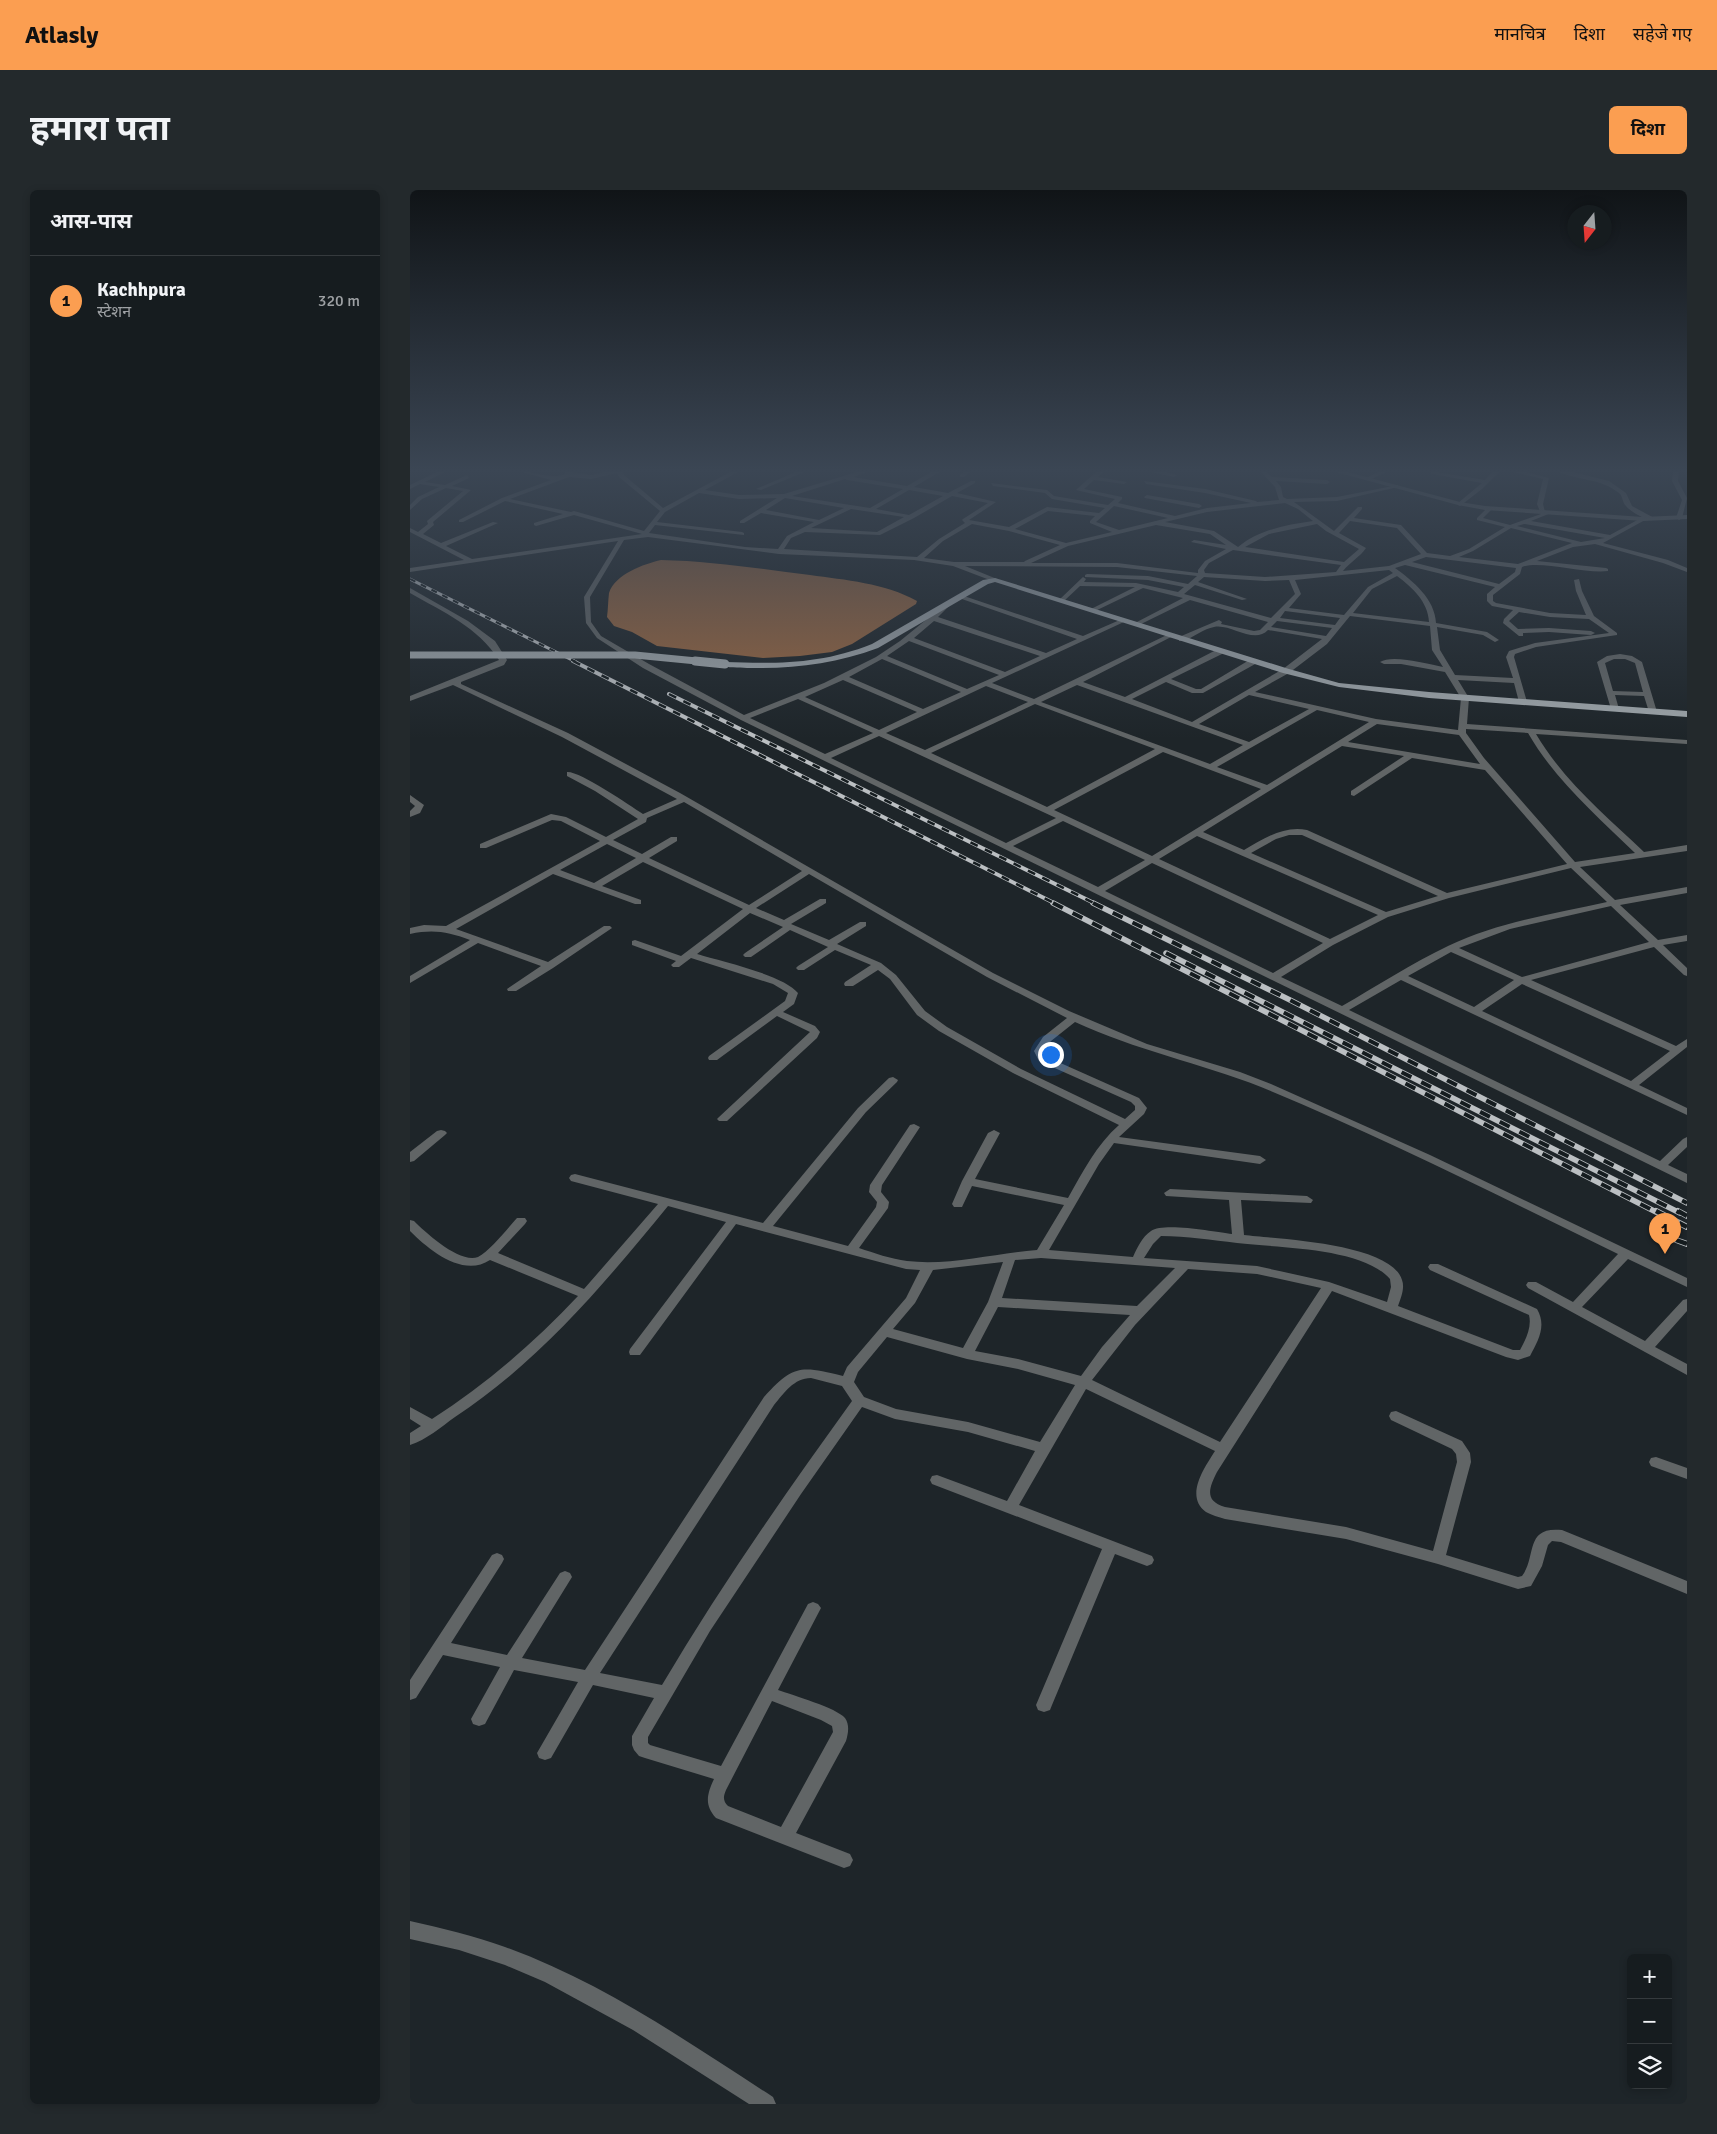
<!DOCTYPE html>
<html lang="hi">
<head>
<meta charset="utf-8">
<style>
	body { margin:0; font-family:Signika,"Noto Sans Devanagari",sans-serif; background:#23292c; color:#f1f3f6 }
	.controls { position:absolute; right:15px; bottom:15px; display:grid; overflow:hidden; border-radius:8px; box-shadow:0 2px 8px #0003 }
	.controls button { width:45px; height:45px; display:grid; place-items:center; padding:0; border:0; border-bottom:1px solid #353a3d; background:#161c1f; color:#f1f3f6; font:25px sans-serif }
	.compass { position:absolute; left:1157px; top:15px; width:45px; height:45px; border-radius:50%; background:#161c1f; box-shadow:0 2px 8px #0003; rotate:197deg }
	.you { position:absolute; left:640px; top:864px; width:18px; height:18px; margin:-12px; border:4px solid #fff; border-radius:50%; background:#1a73e8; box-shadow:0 0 0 8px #1a73e833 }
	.badge { display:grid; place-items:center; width:32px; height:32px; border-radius:50%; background:#fb9e51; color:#111; font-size:16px; font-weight:700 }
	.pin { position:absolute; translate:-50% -41px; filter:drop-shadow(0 1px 2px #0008) }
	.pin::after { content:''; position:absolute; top:26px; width:18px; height:15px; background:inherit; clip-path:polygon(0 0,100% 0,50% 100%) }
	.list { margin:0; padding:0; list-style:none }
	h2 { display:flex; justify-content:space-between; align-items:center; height:65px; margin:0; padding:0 20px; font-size:21px }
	h2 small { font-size:16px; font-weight:400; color:#9ea1a4 }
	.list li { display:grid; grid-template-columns:32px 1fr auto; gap:15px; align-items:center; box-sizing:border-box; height:90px; padding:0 20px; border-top:1px solid #353a3d }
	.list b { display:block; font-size:19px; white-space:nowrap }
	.list p { margin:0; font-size:16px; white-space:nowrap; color:#9ea1a4 }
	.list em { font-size:16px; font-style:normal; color:#9ea1a4 }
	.icon { flex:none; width:28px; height:28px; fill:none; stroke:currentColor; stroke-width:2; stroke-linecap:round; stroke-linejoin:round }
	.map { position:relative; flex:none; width:1277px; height:1914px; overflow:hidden; border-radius:8px }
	header { display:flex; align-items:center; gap:30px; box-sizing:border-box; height:70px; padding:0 25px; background:#fb9e51; color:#111 }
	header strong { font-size:24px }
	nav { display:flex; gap:28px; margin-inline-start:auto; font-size:18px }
	.intro { display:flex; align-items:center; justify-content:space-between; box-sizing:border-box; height:120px; padding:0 30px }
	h1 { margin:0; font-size:35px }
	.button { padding:12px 22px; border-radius:8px; background:#fb9e51; color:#111; font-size:18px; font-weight:700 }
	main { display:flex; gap:30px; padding:0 30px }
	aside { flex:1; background:#161c1f; border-radius:8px; box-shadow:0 2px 8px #0003 }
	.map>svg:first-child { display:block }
</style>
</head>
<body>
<header>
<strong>Atlasly</strong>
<nav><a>मानचित्र</a><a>दिशा</a><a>सहेजे गए</a></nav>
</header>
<div class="intro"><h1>हमारा पता</h1><a class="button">दिशा</a></div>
<main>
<aside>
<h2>आस-पास<small></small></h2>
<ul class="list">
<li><span class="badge">1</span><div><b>Kachhpura</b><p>स्टेशन</p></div><em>320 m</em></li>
</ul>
</aside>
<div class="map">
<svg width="1277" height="1914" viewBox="0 0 1277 1914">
	<rect width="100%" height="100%" fill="#1e2529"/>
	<path fill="#976641" d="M251 370C301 371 351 379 400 385 435 390 475 393 507 411L506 414 442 454 422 462 390 466 353 468 247 456 222 442 204 436 197 427C198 420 198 411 199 403 205 384 234 374 251 370Z"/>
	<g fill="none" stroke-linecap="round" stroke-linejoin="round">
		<g fill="#616566" fill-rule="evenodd">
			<path d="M29 281H37L15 292 35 295 57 285 59 288 42 296 61 300 23 332 24 335 13 344 31 353 83 332 88 333 36 356 62 369 232 344 164 325 126 336 124 335V333L153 324 95 311 53 332H49V330L92 308 141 290 108 281C124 281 140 290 155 284V281L181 285 198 281H212L214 285 253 318 322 281H330L295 300 329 305 374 304 450 281H460L443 287 497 296 523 281H531L504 297 538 303 561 291H565V293L547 303 586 312 559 330 599 337 637 317 689 323 695 318 642 309 635 303 583 296 581 293 637 300 644 306 698 315 705 309 666 300 687 281H694L688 287 717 292 714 294 684 290 674 299 712 307V309L708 313 765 326 797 318 841 313 795 303 736 294 734 291 795 299 846 311 847 312 869 310 865 297 850 281H856L862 287 917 290 920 292 917 294 866 291 871 297 873 307 877 309 927 307 988 295V297L927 311 884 312 924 341 948 317H952V319L944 328 991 335 1017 363 1040 366 1059 359 1095 337 1067 330V328L1077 318 1082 319 1073 328 1100 335 1131 324 1127 314 1133 289 1099 281H1112L1139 288 1133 314 1135 322 1141 323 1121 331 1200 345 1231 328H1235V330L1193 353 1258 370 1277 378V382L1253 373 1185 354 1163 357 1127 371 1196 378 1198 379V381C1175 384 1130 370 1112 377L1110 384 1083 405V411L1086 413 1140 423 1176 425 1166 401 1164 390 1169 389 1172 401 1184 426 1207 443V445L1126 457 1105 464 1104 467 1117 512 1116 514 1109 512 1104 493 1048 490 1059 508 1057 534 1277 550V554L1126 544C1153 590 1195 625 1234 662L1277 655V661L1170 677 1205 710 1277 697V703L1210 715 1248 750 1277 745V751L1253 755 1277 778V786L1274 785 1244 757 1121 790 1266 856 1277 849V857L1229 895 1277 918V925L991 790 939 820 1250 971 1273 949 1277 947V957L1258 975 1277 984V993L331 530 233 478 187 448 176 433 174 407 208 351 0 382V378L54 370 0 342V338L8 342 18 334 17 331 53 301 36 298 12 309 0 320V315L8 307 29 297 10 294 0 299V295ZM207 283 209 287 250 321 234 341 164 321 161 322 100 309 159 287 181 289ZM435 289 437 290 493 299 460 318 382 306ZM499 300 533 306 499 325 466 319ZM289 303 329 309 367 308 330 331V333H334L351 323 404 332 377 346 368 359 335 357 239 343 245 335 334 345V343L332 342 247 332 255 322ZM542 306 578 313 553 329 552 330 555 333 529 349 507 367 374 359 381 348 395 342 470 345 504 328ZM375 308 434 318 409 330 356 320ZM875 313 888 319 903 331C876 335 850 339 828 357L804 341 755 332 797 322ZM704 316 758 328 709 340 686 332ZM441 319 494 327 467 342 401 338ZM638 321 685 326 680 331V333L702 342 656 353 605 339ZM940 331 987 338 1011 364 979 376 933 381C940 372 950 367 956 358L929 343ZM562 334 599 341 650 355 615 371 614 372H544L514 368 533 351ZM907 334 916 341 949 359 934 372 835 357 859 344ZM1114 334H1115L1195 348 1171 352 1107 336ZM746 335 800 344 816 355 784 350 781 352 816 359 795 371 788 380V383L707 373H621L658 356ZM1101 338 1162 353 1108 374 1049 367 1063 361ZM238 347 369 364 504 370 543 376 585 392 587 391V389L555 376 707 377 787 386 778 394 738 386 677 384 675 385V387L738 390 774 397 768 402 726 393 674 392 676 389 673 387 649 410 654 411 670 396 725 397 681 419 680 420 683 422 733 398 773 408 725 433V435H729L780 410 858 432 850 440 844 441 811 434 812 432 809 430 769 447V451H775C784 446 794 439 804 437 820 433 844 455 858 440L912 449 873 479 782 532 722 509 756 492 782 503H793L847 473V469H841L791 499H786L761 489 814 463V459H808L715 507 673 492 763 446 765 445 761 443 624 509 582 493 716 431V429H712L673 446 551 405 548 407 549 408 667 449 636 463 528 427 541 414 538 412 490 451 466 467 414 493 334 525 239 474 191 446 181 432 180 407 214 350ZM823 360 931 375 926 382 855 387 795 383 794 380 799 373ZM1016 367 1106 378 1105 382 1089 394 1002 372ZM995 375 1085 397 1077 404V411L1082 416 1103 420 1094 429 1093 433 1109 446H1113V443L1139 442 1181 445 1185 443 1181 441 1139 438 1108 439 1099 431 1109 422 1140 427 1179 429 1199 443 1125 453 1099 461 1096 467 1103 488 1045 485 1030 460 1027 437 1073 445 1085 452 1089 450 1077 442 1026 433C1025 409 1003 391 985 378ZM979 380 983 383 958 397 934 425 879 418 891 404 885 390ZM987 386C1003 398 1018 412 1019 432L943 423 962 399ZM794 387 855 391 879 390 885 404 861 428 774 404 785 395 832 410 837 409 788 392ZM875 421 930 428 925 435 870 428ZM940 426 1020 436 1022 460 1033 477C1018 474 982 464 970 472L974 474H991L1035 482 1051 508 1048 540 966 529 845 502 879 483 917 454ZM524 431 630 466 595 482 504 448ZM867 431 922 438 916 446 861 437ZM499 451 589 485 557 499 477 466ZM472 469 551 502 513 519 439 487ZM433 490 507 522 469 540 395 507ZM667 495 833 555 800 574 631 512ZM576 496 618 512 515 560 476 543ZM839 505 899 519 839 552 789 534ZM388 509 463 543 415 564 340 528ZM625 514 745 559 637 617 521 563ZM907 520 959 532 857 595 807 577ZM967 534 1049 545 1070 574 938 552ZM1056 539 1118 543C1145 590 1186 625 1225 663L1165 672 1074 568 1056 543ZM469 546 646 628 596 653 421 568ZM932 556 994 566 941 601V605L944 606 1002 568 1075 580 1157 674 1037 703 897 640C874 635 853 649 834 660L793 642ZM753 562 851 599 742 666 644 620ZM653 631 735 670 688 697 603 656ZM879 645H892L1028 706 976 722 841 663 866 649ZM787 646 968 725 920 749 749 669ZM742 673 913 753 863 783 695 701ZM1161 678 1197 712C1143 724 1088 732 1038 756 1002 773 967 796 932 816L871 787 923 755 978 727 1039 708ZM1201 716 1239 752 1112 787 1049 758 1100 739ZM1041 762 1104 790 1064 817 998 786ZM1112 794 1260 861 1221 891 1072 821Z"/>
			<polygon points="388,281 397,281 351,300 346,299"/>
			<polygon points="555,281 562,281 554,287 550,287 550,285"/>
			<polygon points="736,281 752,281 767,285 764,287"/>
			<polygon points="970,281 979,281 959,290 954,289"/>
			<polygon points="1020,281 1075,290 1083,281 1090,281 1072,299 1050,316 1048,315 1048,313 1072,293 1022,284"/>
			<path d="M1147 281H1159L1199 291 1216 303 1222 316 1246 329C1239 333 1221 322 1216 316 1212 312 1213 306 1209 303 1191 288 1168 291 1147 281Z"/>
			<polygon points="1263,281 1269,281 1268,291 1277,308 1272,328 1269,330 1266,328 1272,310 1262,291"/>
			<polygon points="737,305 789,314 792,316 789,318 735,308 734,307"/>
			<path d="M0 398 58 431 85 451 97 470 94 475 51 492V494L158 543 270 603 583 783 659 821 737 854 830 882 861 894 1020 965 1277 1088V1097L1218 1069 1172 1117 1235 1151 1273 1110 1277 1109V1121L1245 1157 1277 1174V1185L1118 1098 1116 1095 1118 1092H1126L1163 1112 1208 1064C1091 1007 973 947 851 897 790 873 725 860 665 832L641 851 634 861 637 867 729 908 737 918 734 924 709 947 850 966 856 970 850 974 704 953 689 974 639 1060 723 1067C727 1058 732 1047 741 1041 754 1032 805 1042 822 1044L819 1010 756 1006 754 1003 760 999 897 1006 903 1010 901 1013 831 1010 834 1045C867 1049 981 1053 992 1090 995 1098 991 1108 988 1116L1103 1160H1110C1116 1149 1122 1137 1119 1125L1020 1080 1018 1077 1020 1074H1028L1127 1119C1137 1136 1128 1151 1120 1166L1108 1170 1096 1167 922 1101 807 1282C799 1298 794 1311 815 1317L936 1337 1023 1361 1047 1272 1046 1264 1042 1259 981 1230 979 1226 981 1222 986 1221 1052 1251 1060 1263 1061 1272 1036 1365 1108 1387 1112 1386C1127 1366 1114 1336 1152 1340L1277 1391V1404L1151 1352 1142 1351 1138 1355 1132 1376 1121 1396 1108 1399 1028 1374 936 1349 815 1329C809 1327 801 1325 796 1322 774 1306 795 1277 805 1261L676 1199 609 1315 742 1366 744 1370 742 1374 737 1376 705 1364 642 1515 640 1520 634 1522 628 1520 626 1515 692 1359 522 1294 520 1290 522 1286 527 1285 597 1311 625 1261 558 1242 485 1229 452 1217 391 1304 300 1441 238 1547V1553L240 1555 311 1576 398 1414 403 1412 408 1414 411 1418 368 1500C382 1505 427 1518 435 1528 440 1535 438 1544 436 1551L386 1643 440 1664 443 1670 440 1676 434 1678 306 1628C294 1615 297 1604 304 1589L235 1568 229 1566 224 1560 222 1555V1546L244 1508 183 1495 141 1568 135 1570 129 1568 127 1563 168 1492 104 1480 75 1534 69 1536 63 1534 61 1529 90 1477 33 1465 6 1508 0 1510V1490L82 1365 87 1363 92 1365 94 1369 92 1373 41 1453 97 1465 150 1383 155 1381 160 1383 162 1387 112 1468 175 1480 354 1207C384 1174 391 1176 433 1186L437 1177 496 1108 510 1080 496 1079 326 1034 230 1165H220L219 1162 220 1159 316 1032 258 1016C194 1094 130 1171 45 1227 31 1237 16 1250 0 1255V1243L11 1236 0 1229V1217L22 1229C76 1194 124 1153 168 1106L80 1070C53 1088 19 1060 0 1041V1030L4 1031C16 1043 50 1074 68 1067 80 1061 97 1039 107 1028H115L117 1031 115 1034 88 1063 174 1099 248 1014 161 991 159 988 161 985 165 984 353 1033 448 918 479 888 483 887 488 890 487 892 456 922 363 1036 438 1056 466 1017 467 1012 459 1002 460 995 500 935 504 934 510 937 472 995 471 1002 479 1012 478 1018 449 1058C464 1063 481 1069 497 1071 540 1076 585 1063 627 1060L654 1015 562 996 552 1017H544L542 1014 552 991 578 943 584 940 590 943 565 989 658 1008C672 983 687 954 709 935L603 883 529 841 507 825 480 789 468 780 443 796H435L434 794 435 792 461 775 425 760 394 780H388L386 778 388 776 418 757 380 740 341 767H335L333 765 335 763 373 737 340 723 287 764C310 771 374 785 388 803L384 814 373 822 405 836 410 842 407 848 317 931H309L307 929 309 927 400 842 367 826 307 870H299L298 868 299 866 375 811 378 803 363 794 281 768 269 777H263L261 775 266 771 222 755V751L225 750 271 766 333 719 233 672 192 696 231 710V714H225L143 684 46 739 138 772 194 736H200L202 738 143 778 106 801H98L97 799 131 776 68 753 0 793V786L60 750C38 742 24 739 0 744V738L14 735 36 736 190 651 151 631 142 630 76 658H70V654L141 624 156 627 196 647 228 629 185 601 157 586V582C170 581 219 615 233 624L267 609 152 547 43 495 0 511V506L89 470C68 437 33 422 0 403ZM274 612 392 681 339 715 239 668 267 651V647H261L232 664 203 650 236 632 237 628ZM197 654 226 668 184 693 150 680ZM399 684 577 787 657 828 633 847 624 861 629 871 721 912 725 916V920L715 929 611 879 537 837 515 821 486 785 471 773 427 754 456 736V732H450L419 750 381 734 416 713V709H410L374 730 346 718ZM751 1046C777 1046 802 1050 827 1053 868 1058 952 1057 980 1089L981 1097 977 1112 919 1092 847 1076 734 1068 743 1054ZM631 1068 765 1078 727 1116 592 1108 605 1070ZM593 1072 578 1112 553 1158 483 1139 505 1113 523 1080ZM778 1079 847 1084 911 1098 810 1252 682 1190 725 1135ZM588 1117 720 1125 692 1157 671 1186 608 1169 565 1161ZM477 1147 557 1169 608 1179 665 1195 630 1252 558 1232 486 1219 454 1207 444 1192 448 1182ZM401 1188 432 1196 442 1211C375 1304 310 1397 252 1495L190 1483 364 1215C374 1203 384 1188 401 1188ZM362 1511 411 1530 422 1536 423 1542 371 1637 318 1616C313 1611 313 1607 316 1600Z"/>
			<path d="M1210 464 1222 466 1232 472 1247 522 1246 524 1239 522 1234 506 1205 505 1209 519 1205 521 1201 519 1187 472 1197 466ZM1204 469H1215L1225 473 1233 502 1203 501 1195 473Z"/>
			<polygon points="0,605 14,615 10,623 0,627 0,621 5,616 0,612"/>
			<polygon points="31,940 35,941 37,943 35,945 4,971 0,972 0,962 27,941"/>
			<polygon points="1246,1267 1277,1278 1277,1289 1241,1276 1239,1272 1241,1268"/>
			<path d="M0 1731C32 1738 64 1746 95 1757 192 1792 278 1852 363 1907L366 1914H339L223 1840 135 1792 95 1775 49 1760 0 1749Z"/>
		</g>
		<polygon fill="#616566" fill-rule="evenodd" points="922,281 934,281 1050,312 1075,316 1233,327 1277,325 1277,329 1233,331 1075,320 1048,315"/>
		<path fill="#9ea5a9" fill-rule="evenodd" d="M585 388 879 479 929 493 1019 502 1277 521V527L1019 508 929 497 873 483 585 392 578 394 468 458C425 474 383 479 337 478 329 477 317 479 311 474L315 472C368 474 412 474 462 454L573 390Z"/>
		<g stroke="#bbbfc2" stroke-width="3">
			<polyline id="rail-far3" points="0,389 166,472"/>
		</g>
		<g stroke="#bbbfc2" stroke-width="4">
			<g id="rail-far2">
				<polyline points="163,471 646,714"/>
				<polyline points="259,504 686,714"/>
			</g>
		</g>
		<g stroke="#bbbfc2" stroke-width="5.5">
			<g id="rail-far1">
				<polyline points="643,713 1248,1023"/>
				<polyline points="683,713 880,810 1277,1013"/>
				<polyline points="756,763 1270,1023"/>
			</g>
		</g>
		<g stroke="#bbbfc2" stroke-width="6">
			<g id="rail">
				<polyline points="1246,1021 1277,1037"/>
				<polyline points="1268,1021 1277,1026"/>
				<polyline points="1266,1050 1277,1054"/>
			</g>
		</g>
		<use href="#rail-far3" stroke="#151c1f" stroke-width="2" stroke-dasharray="6" stroke-linecap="butt"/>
		<use href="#rail-far2" stroke="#151c1f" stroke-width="2.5" stroke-dasharray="8" stroke-linecap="butt"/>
		<use href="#rail-far1" stroke="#151c1f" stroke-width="4" stroke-dasharray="11" stroke-linecap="butt"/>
		<use href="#rail" stroke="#151c1f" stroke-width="4.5" stroke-dasharray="13" stroke-linecap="butt"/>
		<polyline stroke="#9ea5a9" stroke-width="7" points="0,465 225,465 297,472"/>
		<polyline stroke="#9ea5a9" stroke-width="9" points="285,471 315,474"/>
	</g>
	<linearGradient id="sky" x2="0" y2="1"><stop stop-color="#101417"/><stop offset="0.51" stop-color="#3b4654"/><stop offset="1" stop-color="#3b4654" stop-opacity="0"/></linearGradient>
	<rect width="1277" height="549" fill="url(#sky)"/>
</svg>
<div class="controls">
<button>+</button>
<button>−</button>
<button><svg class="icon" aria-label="layers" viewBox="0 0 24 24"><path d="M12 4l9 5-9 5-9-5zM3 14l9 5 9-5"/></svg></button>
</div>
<svg class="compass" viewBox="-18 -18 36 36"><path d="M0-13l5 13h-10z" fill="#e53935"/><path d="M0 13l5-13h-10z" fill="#9ea1a4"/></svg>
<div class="you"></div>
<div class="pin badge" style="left:1255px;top:1064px">1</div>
</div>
</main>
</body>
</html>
